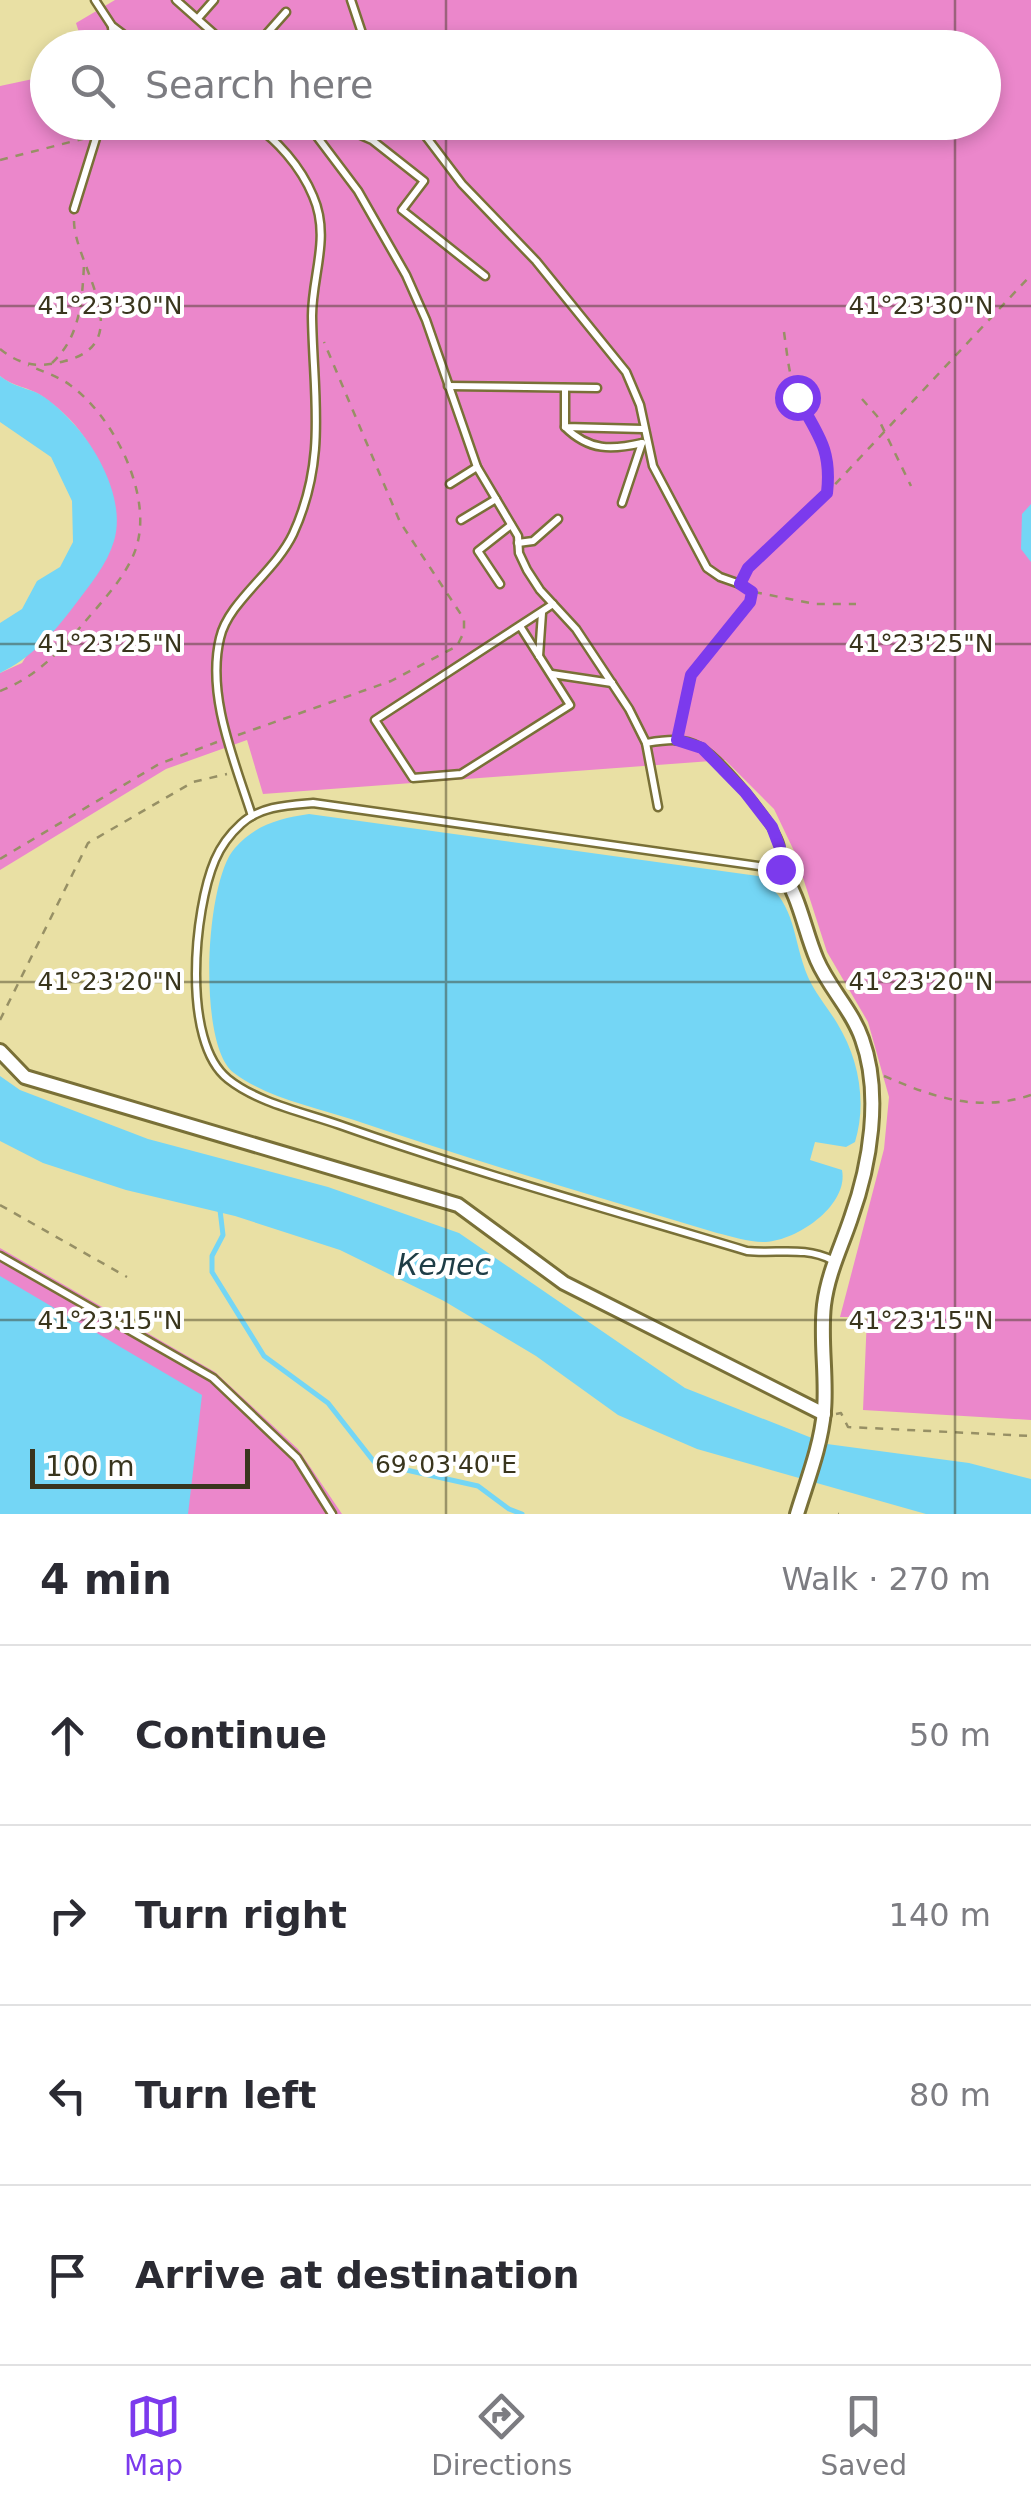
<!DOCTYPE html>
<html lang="en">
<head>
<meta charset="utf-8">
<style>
	body { margin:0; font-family:"DejaVu Sans",sans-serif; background:#f7f7f7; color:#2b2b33 }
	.scale { position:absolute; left:30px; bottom:25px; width:220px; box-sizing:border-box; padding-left:10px; border:5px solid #39351d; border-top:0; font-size:28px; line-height:35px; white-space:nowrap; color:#39351d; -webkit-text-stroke:8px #fff; paint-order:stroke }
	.stop { position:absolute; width:30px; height:30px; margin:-22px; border:8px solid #7c3aed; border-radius:50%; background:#fff }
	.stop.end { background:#7c3aed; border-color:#fff; box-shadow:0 2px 10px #0008 }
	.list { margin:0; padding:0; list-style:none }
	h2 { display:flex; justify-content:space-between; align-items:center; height:130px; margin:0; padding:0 40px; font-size:42px }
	h2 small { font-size:32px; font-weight:400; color:#7c7c81 }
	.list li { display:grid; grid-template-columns:65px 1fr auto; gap:30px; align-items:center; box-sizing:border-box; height:180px; padding:0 40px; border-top:2px solid #e1e1e2 }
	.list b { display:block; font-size:38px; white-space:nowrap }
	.list em { font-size:32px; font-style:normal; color:#7c7c81 }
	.icon { flex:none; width:55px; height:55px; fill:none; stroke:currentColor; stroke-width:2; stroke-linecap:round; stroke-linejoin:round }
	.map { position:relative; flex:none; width:1031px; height:1514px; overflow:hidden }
	.search { position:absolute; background:#fff; box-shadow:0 5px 15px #0003; left:30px; right:30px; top:30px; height:110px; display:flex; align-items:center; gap:25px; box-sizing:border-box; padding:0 35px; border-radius:55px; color:#7c7c81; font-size:38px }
	.sheet { height:850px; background:#fff }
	nav { display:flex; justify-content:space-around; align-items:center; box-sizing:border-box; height:140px; border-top:2px solid #e1e1e2; background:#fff; font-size:28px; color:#7c7c81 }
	nav a { display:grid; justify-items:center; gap:5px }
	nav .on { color:#7c3aed }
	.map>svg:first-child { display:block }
</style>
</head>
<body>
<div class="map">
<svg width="1031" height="1514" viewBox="0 0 1031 1514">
	<rect width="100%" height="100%" fill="#e9e0a4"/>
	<g fill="#eb87cb">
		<path d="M115 0H1031V1420L863 1410 867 1317H840L884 1149 889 1097 868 1022 827 952 795 853 774 809 725 760 263 794 247 740 166 769 0 870V673L22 663 116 511C102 462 86 426 42 396 29 387 13 387 0 376V86L47 76 48 122H984V48H84L76 23Z"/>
		<polygon points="0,1248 215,1372 298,1449 342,1514 0,1514"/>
	</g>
	<g fill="#74d6f5">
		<path d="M0 376C11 385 22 387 35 392 47 397 62 411 71 421 98 449 126 501 114 541 107 565 89 586 74 606 53 634 31 658 0 673V623L22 609 37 581 60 567 73 542 72 501 51 457 0 422Z"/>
		<polygon points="1031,504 1031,562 1021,549 1022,514"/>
		<path d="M309 814 758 876C798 905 791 936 808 977 815 993 828 1008 837 1023 859 1059 867 1102 855 1142L846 1147 815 1142 810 1160 842 1170C849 1206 795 1242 763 1242 748 1242 731 1236 717 1233 595 1196 474 1161 354 1120 315 1107 267 1098 234 1073 197 1046 205 880 235 848 255 825 280 818 309 814Z"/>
		<polygon points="0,1076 20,1090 148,1139 328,1187 459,1233 685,1388 827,1444 969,1463 1031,1479 1031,1514 926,1514 697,1449 618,1415 536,1356 444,1301 340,1250 235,1216 126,1190 43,1163 0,1141"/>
		<polygon points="0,1276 202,1395 188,1514 0,1514"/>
	</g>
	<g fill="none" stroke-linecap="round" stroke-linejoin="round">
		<polyline stroke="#74d6f5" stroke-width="5" points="220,1210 223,1235 212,1256 212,1272 264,1356 328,1403 375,1463 478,1486 509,1509 522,1514"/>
		<g stroke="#797037" stroke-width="11">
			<g id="lane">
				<polyline points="95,0 112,26 141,48"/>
				<polyline points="176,0 230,48"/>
				<polyline points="351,0 367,48"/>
				<polyline points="199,17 214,0"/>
				<polyline points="112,27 114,48"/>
				<polyline points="254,48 286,12"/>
				<path d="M250 122C277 139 301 167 313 196 331 237 312 275 312 316 313 394 328 458 293 534 275 572 228 602 220 638 206 696 235 762 252 816"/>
				<polyline points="306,122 358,191 406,275 426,320 477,467 518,536 519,553 527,570 540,590 576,629 629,709 646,743 658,807"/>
				<polyline points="415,122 462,184 536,261 626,372 640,405 653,466 707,568 720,577 740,584"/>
				<polyline points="308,124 356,133 372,140 424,181 402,210 485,276"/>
				<polyline points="74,209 101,122"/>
				<polyline points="448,386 597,388"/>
				<polyline points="565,388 565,427 643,429"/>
				<path d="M565 427C589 451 612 450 642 443"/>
				<polyline points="450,484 477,467"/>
				<polyline points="622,503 642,443"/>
				<polyline points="461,520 496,499"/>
				<polyline points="518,543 533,541 558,519"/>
				<polyline points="500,584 478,551 511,525"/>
				<polyline points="520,626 570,705 461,774 413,778 375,720 553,604"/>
				<polyline points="539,656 542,613"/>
				<polyline points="552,674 612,683"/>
				<path d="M646 743C665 740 683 737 700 747 721 760 773 821 780 845 781 852 780 861 780 869L313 803C289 805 260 806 241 824 230 834 221 846 215 860 194 909 181 1042 228 1079 258 1103 303 1112 340 1125 473 1172 611 1210 747 1251 777 1254 805 1246 832 1260"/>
				<polyline points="0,1256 213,1378 297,1458 332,1514"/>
			</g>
		</g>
		<g stroke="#797037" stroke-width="18">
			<g id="street">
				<path d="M780 869C800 896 804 930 817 960 829 988 852 1010 862 1039 882 1094 870 1165 851 1218 841 1248 828 1273 824 1305 820 1340 827 1376 824 1411 821 1446 807 1481 797 1514"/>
				<polyline points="0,1051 25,1077 458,1205 564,1283 824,1414"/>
			</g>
		</g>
		<g stroke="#979065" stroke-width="2.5" stroke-dasharray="8 8" stroke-linecap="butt">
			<polyline points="112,129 134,122"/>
			<polyline points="0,160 86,138"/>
			<path d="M784 332C787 353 789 375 796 395 812 437 833 441 827 491"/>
			<path d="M0 349C21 366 39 368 65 361 140 342 74 264 74 221"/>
			<path d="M52 363C80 337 82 302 84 265"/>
			<polyline points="862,399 877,416 911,486"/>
			<polyline points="745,574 747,568 827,493 1031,275"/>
			<polyline points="754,592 815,604 856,604"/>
			<path d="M0 691C36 677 58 653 83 624 103 600 131 572 138 541 150 489 112 415 70 385 58 376 41 371 28 365"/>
			<polyline points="679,729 691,675 750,603 750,591"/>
			<polyline points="238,735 391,681 457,646 464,632 464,619 400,522 324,342"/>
			<polyline points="0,859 159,764 217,742"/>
			<polyline points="0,1020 88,843 193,782 227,774"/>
			<path d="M884 1076C933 1097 977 1113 1031 1095"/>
			<polyline points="0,1205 127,1277"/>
			<polyline points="836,1414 841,1413 848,1427 1031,1436"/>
			<polyline points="838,1514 839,1514"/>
		</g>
		<use href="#lane" stroke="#fff" stroke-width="6"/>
		<use href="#street" stroke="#fff" stroke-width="12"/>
	</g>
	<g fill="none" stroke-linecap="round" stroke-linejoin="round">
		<path stroke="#7c3aed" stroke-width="12" d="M780 869V848L772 827 745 792 702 748 677 740 691 675 750 602 752 592 740 584 748 568 827 493C832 449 818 435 797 397"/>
	</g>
	<path fill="none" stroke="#39351d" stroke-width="2.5" stroke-opacity="0.45" d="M446 0V48M955 0V48M446 122V1514M955 122V1514M0 306H1031M0 644H1031M0 982H1031M0 1320H1031"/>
	<g text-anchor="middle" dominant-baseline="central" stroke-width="8" stroke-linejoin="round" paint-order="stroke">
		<g font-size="30" font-style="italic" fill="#1e3d46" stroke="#fff">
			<text x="444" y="1264">Келес</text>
		</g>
	</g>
	<g font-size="25" text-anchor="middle" fill="#39351d" stroke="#fff" stroke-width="8" stroke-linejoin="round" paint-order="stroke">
		<text x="110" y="314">41°23'30"N</text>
		<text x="921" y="314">41°23'30"N</text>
		<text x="110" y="652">41°23'25"N</text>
		<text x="921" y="652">41°23'25"N</text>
		<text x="110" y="990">41°23'20"N</text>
		<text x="921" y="990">41°23'20"N</text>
		<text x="110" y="1329">41°23'15"N</text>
		<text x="921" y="1329">41°23'15"N</text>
		<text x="446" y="1473">69°03'40"E</text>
	</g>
</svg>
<div class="scale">100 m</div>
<div class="stop" style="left:797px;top:397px"></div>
<div class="stop end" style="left:780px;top:869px"></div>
<div class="search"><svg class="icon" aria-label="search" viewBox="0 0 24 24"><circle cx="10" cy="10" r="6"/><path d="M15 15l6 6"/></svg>Search here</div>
</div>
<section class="sheet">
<h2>4 min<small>Walk · 270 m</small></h2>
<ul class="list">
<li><svg class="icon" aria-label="ahead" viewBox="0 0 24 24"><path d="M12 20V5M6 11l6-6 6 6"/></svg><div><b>Continue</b></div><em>50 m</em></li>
<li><svg class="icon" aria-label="right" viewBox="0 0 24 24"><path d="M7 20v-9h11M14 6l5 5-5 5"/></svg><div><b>Turn right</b></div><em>140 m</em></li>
<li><svg class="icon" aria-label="left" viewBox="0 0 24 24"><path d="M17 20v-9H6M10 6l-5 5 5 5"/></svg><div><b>Turn left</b></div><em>80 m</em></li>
<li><svg class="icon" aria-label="arrive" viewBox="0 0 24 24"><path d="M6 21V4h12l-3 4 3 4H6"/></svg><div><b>Arrive at destination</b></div></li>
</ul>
</section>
<nav>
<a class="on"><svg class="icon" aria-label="map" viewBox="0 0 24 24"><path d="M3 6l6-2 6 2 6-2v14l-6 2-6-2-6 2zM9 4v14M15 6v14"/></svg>Map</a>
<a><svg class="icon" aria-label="directions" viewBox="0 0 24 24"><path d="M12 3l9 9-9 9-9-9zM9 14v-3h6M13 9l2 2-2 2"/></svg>Directions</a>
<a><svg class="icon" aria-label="saved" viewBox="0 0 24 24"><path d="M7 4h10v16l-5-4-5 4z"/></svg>Saved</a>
</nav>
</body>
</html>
